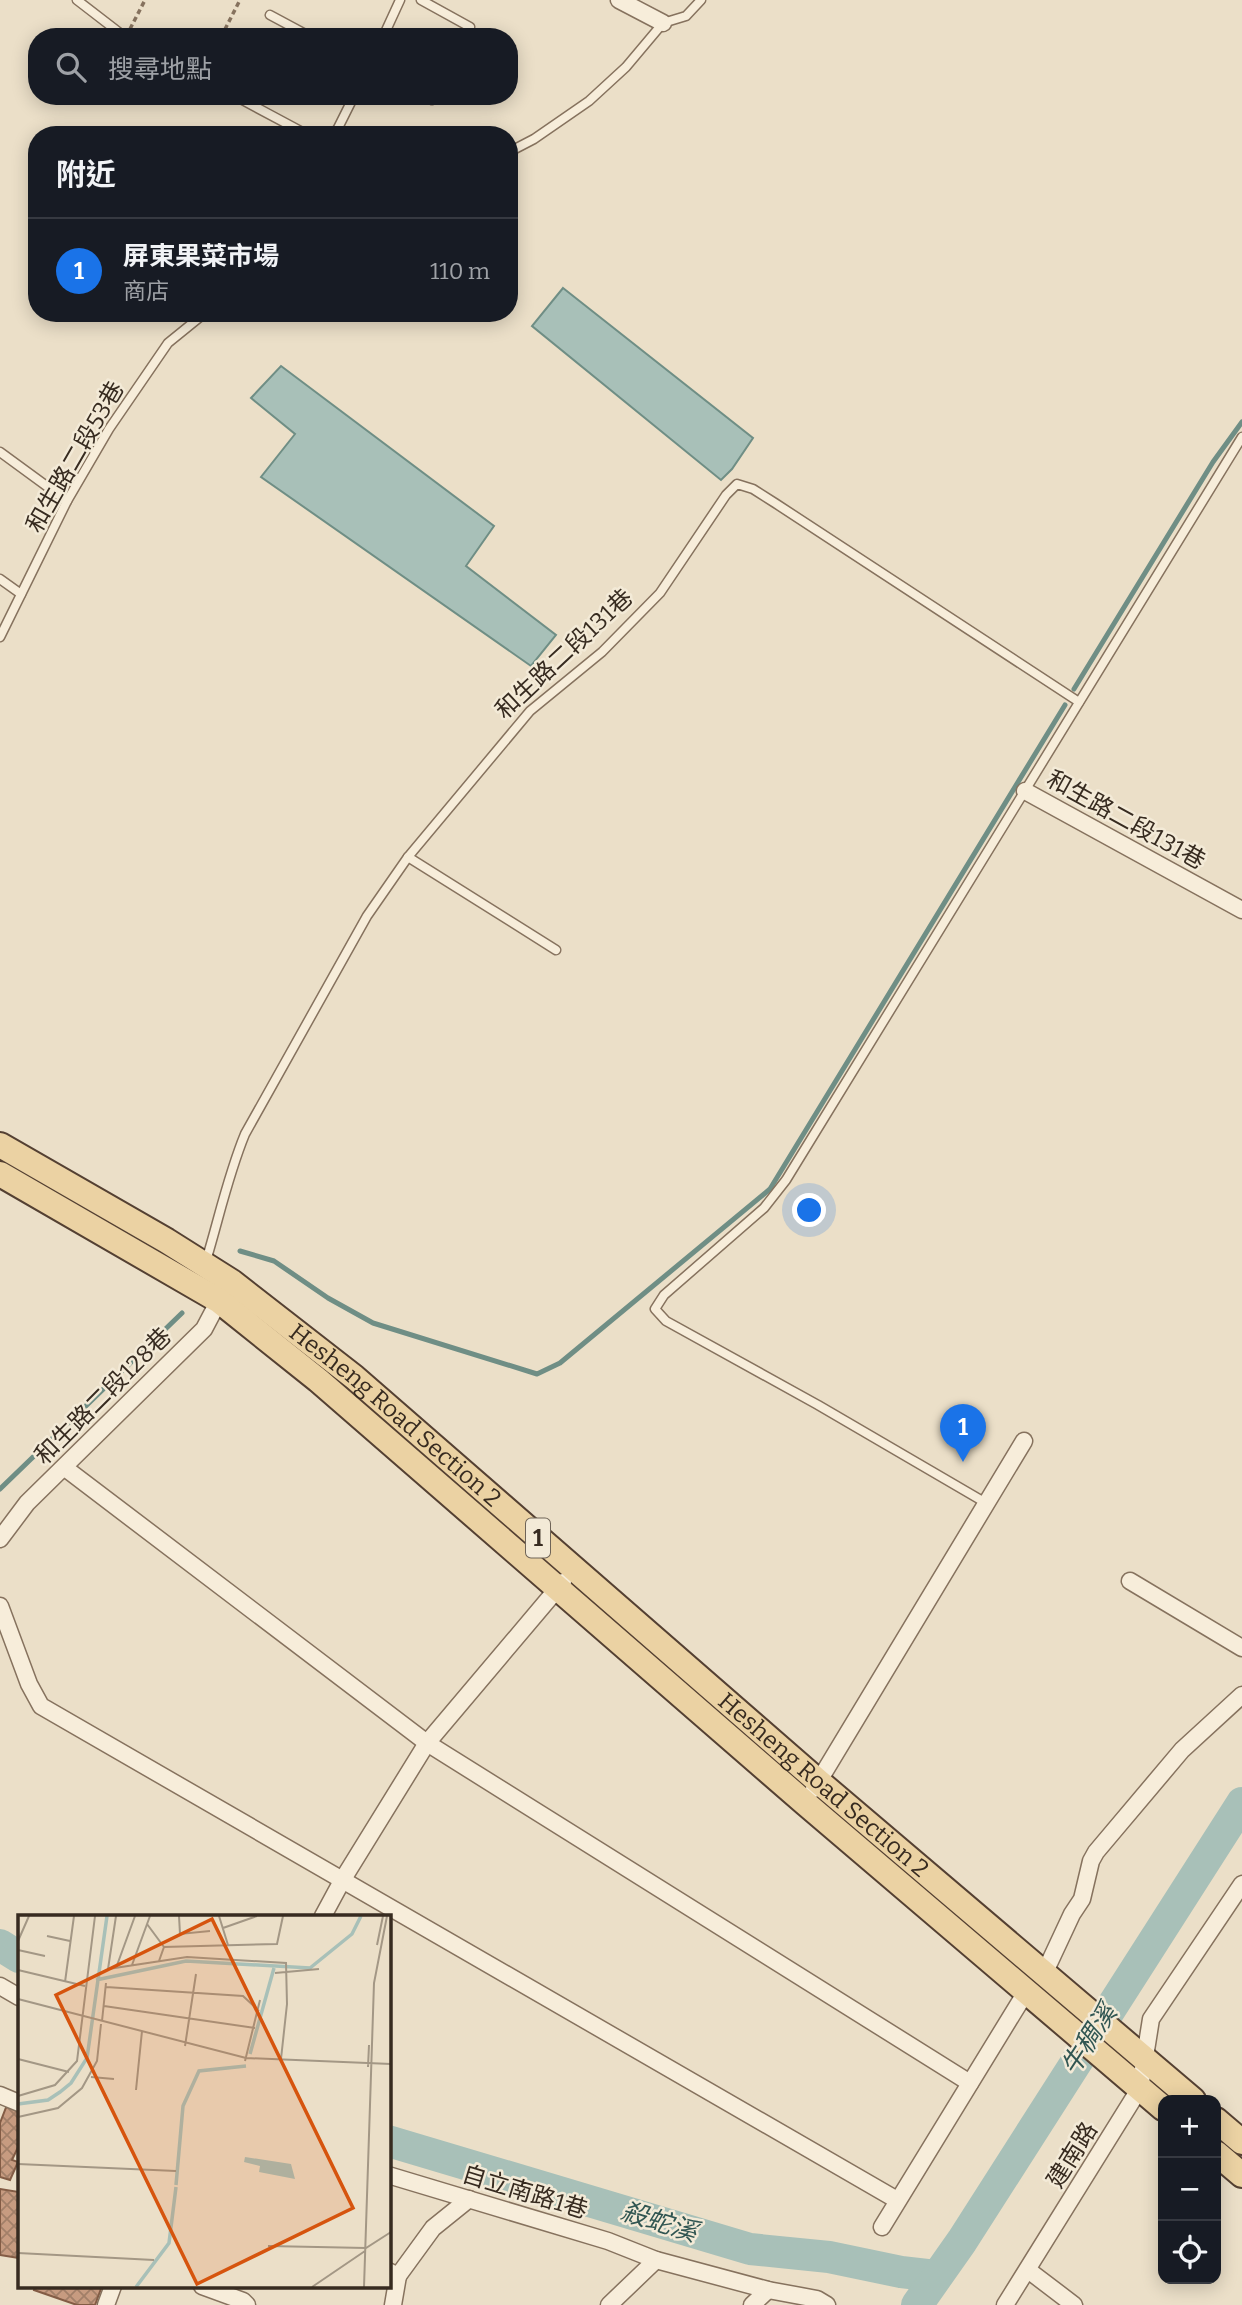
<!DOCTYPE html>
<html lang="zh-TW">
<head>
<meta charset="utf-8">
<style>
	body { margin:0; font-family:Bitter,"Noto Sans TC",serif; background:#242831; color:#f1f3f6 }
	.controls { position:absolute; right:21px; bottom:21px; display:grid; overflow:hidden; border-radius:14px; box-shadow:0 4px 18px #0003 }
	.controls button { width:63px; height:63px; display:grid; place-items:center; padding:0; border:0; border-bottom:2px solid #363941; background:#171b24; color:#f1f3f6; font:35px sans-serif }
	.you { position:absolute; left:810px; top:1211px; width:24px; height:24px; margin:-18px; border:5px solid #fff; border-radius:50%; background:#1a73e8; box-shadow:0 0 0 10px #1a73e833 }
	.badge { display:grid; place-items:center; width:46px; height:46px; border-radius:50%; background:#1a73e8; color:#fff; font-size:23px; font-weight:700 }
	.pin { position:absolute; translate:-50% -58px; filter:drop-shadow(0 2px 4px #0008) }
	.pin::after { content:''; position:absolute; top:37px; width:24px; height:21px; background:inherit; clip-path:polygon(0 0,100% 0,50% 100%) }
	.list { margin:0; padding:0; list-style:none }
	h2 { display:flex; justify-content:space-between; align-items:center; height:91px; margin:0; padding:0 28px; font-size:30px }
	h2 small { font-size:23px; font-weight:400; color:#9ea1a6 }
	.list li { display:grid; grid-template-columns:46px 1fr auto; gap:21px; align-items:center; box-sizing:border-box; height:105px; padding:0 28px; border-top:2px solid #363941 }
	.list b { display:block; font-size:26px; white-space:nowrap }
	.list p { margin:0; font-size:23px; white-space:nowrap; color:#9ea1a6 }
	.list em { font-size:23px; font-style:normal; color:#9ea1a6 }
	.icon { flex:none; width:38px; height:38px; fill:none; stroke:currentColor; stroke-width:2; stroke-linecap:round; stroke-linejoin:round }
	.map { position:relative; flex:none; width:1242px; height:2305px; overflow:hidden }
	.search { position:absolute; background:#171b24; box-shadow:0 4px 18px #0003; left:28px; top:28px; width:490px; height:77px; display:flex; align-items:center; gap:18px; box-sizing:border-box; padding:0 24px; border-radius:28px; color:#9ea1a6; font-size:26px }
	.panel { position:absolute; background:#171b24; box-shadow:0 4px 18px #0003; left:28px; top:126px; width:490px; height:196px; border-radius:28px }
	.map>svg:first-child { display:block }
</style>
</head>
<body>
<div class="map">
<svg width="1242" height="2305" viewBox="0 0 1242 2305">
	<defs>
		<pattern id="building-cross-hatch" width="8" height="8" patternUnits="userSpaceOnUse" patternTransform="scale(1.75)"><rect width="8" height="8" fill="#c79b80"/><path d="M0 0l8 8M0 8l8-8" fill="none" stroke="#a27f68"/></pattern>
	</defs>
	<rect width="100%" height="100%" fill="#ebdfc8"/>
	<g fill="#a8c0b8" stroke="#6f8e85" stroke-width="2">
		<polygon points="563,288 753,438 732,469 721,480 532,326"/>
		<polygon points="281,366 494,526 466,566 556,635 531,666 261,477 295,434 251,398"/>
	</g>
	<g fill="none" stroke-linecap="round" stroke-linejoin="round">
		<g stroke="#6f8e85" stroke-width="5">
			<polyline points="1074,689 1213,462 1242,422"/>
			<polyline points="240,1251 274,1261 328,1298 373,1323 537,1374 560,1363 770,1189 1065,705"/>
			<polyline points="0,1489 182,1313"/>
		</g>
		<g stroke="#a8c0b8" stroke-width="32">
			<polyline points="0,1945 19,1957"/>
			<polyline points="388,2141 750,2249 829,2257 901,2272 936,2276"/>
			<polyline points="917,2305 962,2241 1242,1803"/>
		</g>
	</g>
	<g fill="url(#building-cross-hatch)" stroke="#835c45" stroke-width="2">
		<polygon points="7,2105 19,2111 19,2145 12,2160 18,2162 10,2180 0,2177 0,2123"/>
		<polygon points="0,2189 19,2192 19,2258 0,2255"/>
		<polygon points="35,2286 102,2286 95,2305 77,2305 34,2290"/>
	</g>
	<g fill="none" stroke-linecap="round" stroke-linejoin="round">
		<g stroke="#86725e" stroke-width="11">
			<g id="lane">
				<polyline points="77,0 125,37"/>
				<polyline points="421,0 470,27"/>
				<polyline points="270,15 311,37"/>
				<polyline points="383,37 400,0"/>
				<polyline points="235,96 308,135"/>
				<polyline points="424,96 432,100"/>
				<polyline points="332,135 338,128 354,96"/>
				<polyline points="509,152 534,139 589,101 626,67 663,23 686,16 701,0"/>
				<polyline points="0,452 67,501"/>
				<polyline points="0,579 21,594"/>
				<polyline points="0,637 67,501 109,429 168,343 205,313"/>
				<polyline points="408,857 556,950"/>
				<path d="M206 1261C219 1218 228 1175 245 1134L367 916 408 857 530 711 602 652 660 593 726 495 737 484 753 489 775 503 1079 702"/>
				<polyline points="986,1503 818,1405 666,1321 655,1309 664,1295 764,1208 786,1180 1242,437"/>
			</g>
		</g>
		<g stroke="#86725e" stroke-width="19">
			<g id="street">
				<polyline points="619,0 663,23"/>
				<polyline points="1025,791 1242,910"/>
				<polyline points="65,1468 427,1743 970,2083"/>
				<polyline points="0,1539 27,1503 204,1329 223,1293"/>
				<polyline points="1130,1581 1242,1648"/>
				<polyline points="0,1606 29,1684 41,1706 897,2200"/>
				<polyline points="814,1789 1024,1441"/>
				<polyline points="323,1916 343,1879 427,1743 563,1582"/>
				<polyline points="1044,1974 1072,1914 1082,1899 1091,1861 1096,1852 1182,1750 1242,1695"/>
				<polyline points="0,1986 19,1997"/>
				<polyline points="0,2095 19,2103"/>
				<polyline points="388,2175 608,2241 656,2260 768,2290 817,2299 827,2305"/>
				<polyline points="882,2227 1026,1992"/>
				<polyline points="1028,2270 1074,2305"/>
				<polyline points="388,2271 398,2276 433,2228 469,2199"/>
				<polyline points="202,2286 243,2301 247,2305"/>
				<polyline points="106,2305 113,2286"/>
				<polyline points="393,2305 398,2276"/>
				<polyline points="609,2305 656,2260"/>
				<polyline points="752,2305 768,2290"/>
				<polyline points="1005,2305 1140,2088 1151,2019 1242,1884"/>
			</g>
		</g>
		<g stroke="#544032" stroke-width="28">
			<g id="primary">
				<path id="s1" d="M0 1145 167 1241 232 1282 354 1377 819 1782 1193 2100"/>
				<polyline points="0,1174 218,1300 318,1380 805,1803 1163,2108"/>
				<polyline points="1216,2120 1242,2142"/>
				<polyline points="1216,2153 1242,2175"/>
			</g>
		</g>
		<g stroke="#86725e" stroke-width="3.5" stroke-dasharray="5 3.5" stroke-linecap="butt">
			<polyline points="130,29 145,0"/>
			<polyline points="221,37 240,0"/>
		</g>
		<use href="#lane" stroke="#f7edda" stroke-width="8"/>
		<use href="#street" stroke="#f7edda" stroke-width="16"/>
		<use href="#primary" stroke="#ebd2a3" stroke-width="24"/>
	</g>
	<g text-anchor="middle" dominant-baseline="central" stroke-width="5" stroke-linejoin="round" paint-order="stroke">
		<rect fill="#f3ead7" stroke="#6f6457" stroke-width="2" x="526" y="1518.5" width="24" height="39" rx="5"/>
		<g font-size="23" font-weight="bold" fill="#372b20">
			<text x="538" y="1538">1</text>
		</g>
		<g font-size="24" fill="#372b20" stroke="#f3ead7">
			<text transform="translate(75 457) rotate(-60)">和生路二段53巷</text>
			<text transform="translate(564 654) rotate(-43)">和生路二段131巷</text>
			<text transform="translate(1126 820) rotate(29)">和生路二段131巷</text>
			<text transform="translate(103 1396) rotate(-45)">和生路二段128巷</text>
			<text stroke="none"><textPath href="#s1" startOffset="480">Hesheng Road Section 2</textPath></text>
			<text stroke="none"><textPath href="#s1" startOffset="1046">Hesheng Road Section 2</textPath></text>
			<text transform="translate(1072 2155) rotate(-58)">建南路</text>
			<text transform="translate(525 2192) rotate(17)">自立南路1巷</text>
		</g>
		<g font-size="26" font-style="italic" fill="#315652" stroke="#f3ead7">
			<text transform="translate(1089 2040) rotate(-57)">牛稠溪</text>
			<text transform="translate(659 2222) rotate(17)">殺蛇溪</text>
		</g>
	</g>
	<g transform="translate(18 1915)">
		<rect width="373" height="373" fill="#ebdfc8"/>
		<path d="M227 242 273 249 277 264 241 257 242 251 226 247Z" fill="#a8c0b8"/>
		<path fill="none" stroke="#a8c0b8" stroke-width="3.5" d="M78 65 168 46 292 53 334 19 343 1M232 139 256 53M0 189 30 185 42 177 53 168 69 143 89 1M158 270 165 191 181 156 228 151M118 372 151 328 158 272"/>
		<path fill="none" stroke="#a39785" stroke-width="2" d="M98 1 90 54 169 42 268 48 269 89 263 144M161 1 162 19 192 16M201 1 210 30M129 9 146 32M205 13 239 1M29 21 52 26M0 26 11 1M359 30 365 1M0 35 27 41M141 46 146 32 259 29 265 1M114 50 132 1M98 53 117 1M0 55 67 71M257 58 301 54M47 67 56 1M88 72 225 81 241 96M0 84 228 143 373 149M86 91 237 113M84 106 88 68M167 131 178 59M0 144 51 157M227 146 242 85M350 152 351 130M73 162 96 164M118 175 124 116M0 181 37 170 59 146 77 1M0 202 40 193 64 173 79 146 83 109M0 249 158 256M250 331 348 333 373 317M0 338 136 345M294 372 347 336M346 372 356 68 369 1"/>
		<path fill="#d6540e" fill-opacity="0.15" stroke="#d6540e" stroke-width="3.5" d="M194 4 335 293 179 369 38 80Z"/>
		<rect width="373" height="373" fill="none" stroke="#372b20" stroke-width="3.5"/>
	</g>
</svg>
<div class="controls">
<button>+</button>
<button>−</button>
<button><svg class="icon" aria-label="locate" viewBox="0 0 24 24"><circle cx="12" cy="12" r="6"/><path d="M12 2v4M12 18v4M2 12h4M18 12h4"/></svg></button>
</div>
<div class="you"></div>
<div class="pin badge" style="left:963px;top:1462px">1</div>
<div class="search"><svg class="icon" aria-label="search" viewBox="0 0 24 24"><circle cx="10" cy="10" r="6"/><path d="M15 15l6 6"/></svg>搜尋地點</div>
<section class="panel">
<h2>附近<small></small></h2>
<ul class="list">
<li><span class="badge">1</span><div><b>屏東果菜市場</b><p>商店</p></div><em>110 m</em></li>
</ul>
</section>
</div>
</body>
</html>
